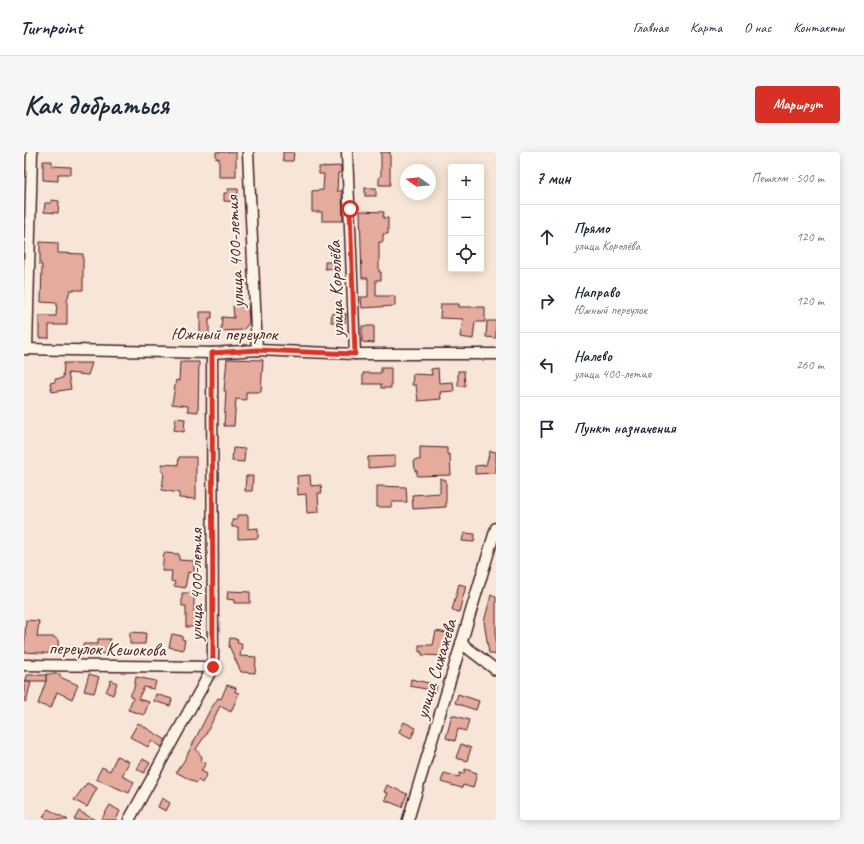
<!DOCTYPE html>
<html lang="ru">
<head>
<meta charset="utf-8">
<style>
	body { margin:0; font-family:Caveat,sans-serif; background:#f6f6f7; color:#1f2937 }
	.controls { position:absolute; right:12px; top:12px; display:grid; overflow:hidden; border-radius:4px; box-shadow:0 2px 10px #0003 }
	.controls button { width:36px; height:36px; display:grid; place-items:center; padding:0; border:0; border-bottom:1px solid #e0e1e3; background:#fff; color:#1f2937; font:20px sans-serif }
	.compass { position:absolute; left:376px; top:12px; width:36px; height:36px; border-radius:50%; background:#fff; box-shadow:0 2px 10px #0003; rotate:284deg }
	.stop { position:absolute; width:12px; height:12px; margin:-9px; border:3px solid #d93025; border-radius:50%; background:#fff }
	.stop.end { background:#d93025; border-color:#fff; box-shadow:0 1px 4px #0008 }
	.list { margin:0; padding:0; list-style:none }
	h2 { display:flex; justify-content:space-between; align-items:center; height:52px; margin:0; padding:0 16px; font-size:17px }
	h2 small { font-size:13px; font-weight:400; color:#747a83 }
	.list li { display:grid; grid-template-columns:26px 1fr auto; gap:12px; align-items:center; box-sizing:border-box; height:64px; padding:0 16px; border-top:1px solid #e0e1e3 }
	.list b { display:block; font-size:15px; white-space:nowrap }
	.list p { margin:0; font-size:13px; white-space:nowrap; color:#747a83 }
	.list em { font-size:13px; font-style:normal; color:#747a83 }
	.icon { flex:none; width:22px; height:22px; fill:none; stroke:currentColor; stroke-width:2; stroke-linecap:round; stroke-linejoin:round }
	.map { position:relative; flex:none; width:472px; height:668px; overflow:hidden; border-radius:4px }
	header { display:flex; align-items:center; gap:24px; box-sizing:border-box; height:56px; padding:0 20px; background:#fff; border-bottom:1px solid #e0e1e3 }
	header strong { font-size:19px }
	nav { display:flex; gap:22px; margin-inline-start:auto; font-size:14px }
	.intro { display:flex; align-items:center; justify-content:space-between; box-sizing:border-box; height:96px; padding:0 24px }
	h1 { margin:0; font-size:28px }
	.button { padding:10px 18px; border-radius:4px; background:#d93025; color:#fff; font-size:14px; font-weight:700 }
	main { display:flex; gap:24px; padding:0 24px }
	aside { flex:1; background:#fff; border-radius:4px; box-shadow:0 2px 10px #0003 }
	.map>svg:first-child { display:block }
</style>
</head>
<body>
<header>
<strong>Turnpoint</strong>
<nav><a>Главная</a><a>Карта</a><a>О нас</a><a>Контакты</a></nav>
</header>
<div class="intro"><h1>Как добраться</h1><a class="button">Маршрут</a></div>
<main>
<div class="map">
<svg width="472" height="668" viewBox="0 0 472 668">
	<rect width="100%" height="100%" fill="#f7e6d7"/>
	<filter id="ink" filterUnits="userSpaceOnUse"><feTurbulence type="fractalNoise" baseFrequency=".025" numOctaves="2"/><feDisplacementMap in="SourceGraphic" scale="8" xChannelSelector="R" yChannelSelector="G"/><feConvolveMatrix kernelMatrix="1 2 1 2 8 2 1 2 1" color-interpolation-filters="sRGB"/></filter>
	<g filter="url(#ink)">
		<g fill="#e5ac9e" stroke="#4a1f2b">
			<polygon points="192,0 212,0 212,25 195,25 195,6 192,7"/>
			<polygon points="259,0 270,0 269,9 259,9"/>
			<polygon points="357,0 366,0 366,33 355,33 355,25 357,24"/>
			<polygon points="19,9 28,9 28,14 47,15 47,22 34,22 34,29 19,28"/>
			<polygon points="317,14 317,21 314,21 313,39 318,39 319,69 298,69 298,60 288,60 288,39 299,38 300,22 295,22 295,15"/>
			<rect x="341" y="36" width="11" height="8"/>
			<polygon points="204,37 214,37 214,50 200,49 200,41 204,41"/>
			<polygon points="27,48 35,49 34,61 20,60 21,51 27,51"/>
			<polygon points="336,59 360,60 359,66 364,66 364,82 359,82 359,90 355,90 355,120 357,120 357,128 352,128 352,144 371,144 371,154 338,156 337,145 344,145 344,126 338,126"/>
			<polygon points="16,90 34,91 34,101 59,102 59,138 46,138 43,149 43,173 25,173 25,186 15,186 15,164 32,164 33,151 17,150 18,113 16,113"/>
			<polygon points="301,110 315,110 315,116 301,117"/>
			<polygon points="417,152 435,152 435,155 461,155 461,170 451,170 449,187 436,185 439,167 416,166"/>
			<polygon points="224,153 225,171 221,176 218,178 197,179 198,165 210,166 209,154"/>
			<polygon points="311,157 318,158 317,161 322,162 321,171 307,170 308,161 311,162"/>
			<polygon points="176,160 188,160 188,166 185,166 185,184 176,184"/>
			<polygon points="463,169 472,169 472,186 462,185"/>
			<polygon points="338,174 350,174 350,191 338,190"/>
			<polygon points="203,207 239,208 237,240 222,240 222,248 212,247 210,274 200,274 202,239 200,239"/>
			<polygon points="156,210 175,210 174,260 164,259 164,254 148,252 152,228 155,229"/>
			<polygon points="40,211 68,211 64,223 44,221 47,237 28,240 26,231 31,230 31,227 39,226"/>
			<polygon points="357,216 367,216 367,236 357,236 357,232 339,232 339,221 357,221"/>
			<polygon points="414,216 415,231 429,230 430,239 416,240 417,247 394,249 392,233 388,233 389,222 408,223 407,217"/>
			<polygon points="434,219 440,219 441,234 434,234"/>
			<polygon points="152,266 161,267 160,280 150,278"/>
			<polygon points="396,295 423,296 423,302 426,303 427,323 393,324 393,319 391,319 390,308 396,308"/>
			<polygon points="209,296 221,297 220,310 208,309"/>
			<polygon points="466,299 472,300 472,321 451,322 451,314 462,313"/>
			<polygon points="371,304 371,314 344,316 344,305"/>
			<polygon points="155,305 172,305 172,347 155,346 155,341 138,338 140,320 138,320 138,312 154,313"/>
			<polygon points="286,323 287,334 297,333 298,341 294,341 295,360 283,361 282,342 274,343 273,324"/>
			<polygon points="222,324 229,324 228,339 221,339"/>
			<polygon points="416,326 422,328 422,355 389,357 388,343 416,341"/>
			<polygon points="353,334 382,335 383,350 368,350 367,355 353,355"/>
			<polygon points="213,363 224,363 224,377 234,376 234,386 214,387 214,375 208,375 208,368 213,368"/>
			<polygon points="440,381 451,382 450,390 438,389"/>
			<polygon points="140,401 155,402 155,408 170,409 170,421 164,420 161,436 150,434 151,430 147,429 148,419 138,419"/>
			<polygon points="435,432 442,434 435,460 428,458"/>
			<polygon points="204,439 226,440 226,451 210,451 210,448 203,447"/>
			<polygon points="158,441 170,441 170,475 162,475 162,454 158,454"/>
			<polygon points="467,443 472,445 472,503 465,501 460,470"/>
			<polygon points="2,468 15,469 13,485 30,485 34,488 35,502 0,500"/>
			<polygon points="412,479 423,481 420,494 425,495 423,504 398,503 398,500 395,500 395,493 409,493"/>
			<polygon points="106,480 122,481 121,492 106,492"/>
			<polygon points="148,482 158,484 158,487 161,488 159,498 145,495"/>
			<polygon points="206,486 214,487 213,491 218,492 216,504 232,505 231,521 217,520 205,494"/>
			<polygon points="74,487 86,487 86,502 59,501 59,492 74,492"/>
			<polygon points="22,522 36,522 36,525 54,533 48,547 33,540 27,556 14,552 22,529"/>
			<polygon points="65,522 75,525 70,541 60,539"/>
			<polygon points="3,523 22,523 22,529 2,529"/>
			<polygon points="112,525 132,529 130,537 120,535 114,547 125,550 120,563 104,558 109,546 106,544 110,536"/>
			<polygon points="387,527 413,533 412,539 386,534"/>
			<polygon points="0,528 7,530 2,550 0,549"/>
			<polygon points="87,528 93,531 89,543 82,540"/>
			<polygon points="203,533 212,536 211,540 215,541 207,560 196,554 181,584 172,597 178,605 177,609 182,611 177,619 183,622 178,631 174,628 172,631 152,620 160,609 186,558 194,546 197,547"/>
			<polygon points="132,542 148,547 146,554 130,549"/>
			<polygon points="434,542 455,549 452,558 431,551"/>
			<polygon points="428,563 445,568 442,579 434,577 431,589 422,586"/>
			<polygon points="380,570 392,576 387,586 375,580"/>
			<polygon points="114,571 142,588 138,595 128,589 124,595 106,585"/>
			<polygon points="437,592 447,596 443,609 432,606"/>
			<polygon points="93,604 105,610 98,624 110,630 105,641 72,627 78,615 86,619"/>
			<polygon points="119,607 126,611 120,621 113,617"/>
			<polygon points="441,617 453,621 449,636 439,633 438,636 417,630 420,621 435,625 436,621 440,622"/>
			<polygon points="63,631 73,636 63,655 50,648"/>
			<polygon points="363,633 383,642 378,655 361,648 364,641 360,640"/>
			<polygon points="138,646 146,651 142,659 134,655"/>
			<polygon points="86,653 96,659 92,668 77,668"/>
			<polygon points="24,657 44,668 25,668 19,665"/>
			<polygon points="55,659 71,668 50,668"/>
		</g>
		<g fill="none" stroke-linecap="round" stroke-linejoin="round">
			<g stroke="#4a1f2b" stroke-width="13">
				<g id="minor">
					<polyline points="224,0 233,198"/>
					<polyline points="323,0 331,202"/>
					<polyline points="0,197 188,201 233,198 331,202 472,202"/>
					<polyline points="3,197 8,0"/>
					<polyline points="437,491 472,518"/>
					<polyline points="0,513 189,515"/>
					<polyline points="105,668 189,515 188,201"/>
					<polyline points="384,668 472,376"/>
				</g>
			</g>
			<use href="#minor" stroke="#fcf5e5" stroke-width="10"/>
		</g>
	</g>
	<g fill="none" stroke-linecap="round" stroke-linejoin="round" filter="url(#ink)">
		<polyline stroke="#d93025" stroke-width="5" points="189,515 188,201 233,198 331,202 326,57"/>
	</g>
	<g text-anchor="middle" dominant-baseline="central" stroke-width="4" stroke-linejoin="round" paint-order="stroke">
		<g font-size="19" fill="#4a1f2b" stroke="#fcf5e5">
			<text transform="translate(211 100) rotate(-93)">улица 400-летия</text>
			<text transform="translate(312 137) rotate(-92)">улица Королёва</text>
			<text x="200" y="182">Южный переулок</text>
			<text transform="translate(172 433) rotate(-90)">улица 400-летия</text>
			<text transform="translate(83 497) rotate(1)">переулок Кешокова</text>
			<text transform="translate(412 517) rotate(-73)">улица Сижажева</text>
		</g>
	</g>
</svg>
<div class="controls">
<button>+</button>
<button>−</button>
<button><svg class="icon" aria-label="locate" viewBox="0 0 24 24"><circle cx="12" cy="12" r="6"/><path d="M12 2v4M12 18v4M2 12h4M18 12h4"/></svg></button>
</div>
<svg class="compass" viewBox="-18 -18 36 36"><path d="M0-13l5 13h-10z" fill="#e53935"/><path d="M0 13l5-13h-10z" fill="#747a83"/></svg>
<div class="stop" style="left:326px;top:57px"></div>
<div class="stop end" style="left:189px;top:515px"></div>
</div>
<aside>
<h2>7 мин<small>Пешком · 500 m</small></h2>
<ul class="list">
<li><svg class="icon" aria-label="ahead" viewBox="0 0 24 24"><path d="M12 20V5M6 11l6-6 6 6"/></svg><div><b>Прямо</b><p>улица Королёва</p></div><em>120 m</em></li>
<li><svg class="icon" aria-label="right" viewBox="0 0 24 24"><path d="M7 20v-9h11M14 6l5 5-5 5"/></svg><div><b>Направо</b><p>Южный переулок</p></div><em>120 m</em></li>
<li><svg class="icon" aria-label="left" viewBox="0 0 24 24"><path d="M17 20v-9H6M10 6l-5 5 5 5"/></svg><div><b>Налево</b><p>улица 400-летия</p></div><em>260 m</em></li>
<li><svg class="icon" aria-label="arrive" viewBox="0 0 24 24"><path d="M6 21V4h12l-3 4 3 4H6"/></svg><div><b>Пункт назначения</b></div></li>
</ul>
</aside>
</main>
</body>
</html>
